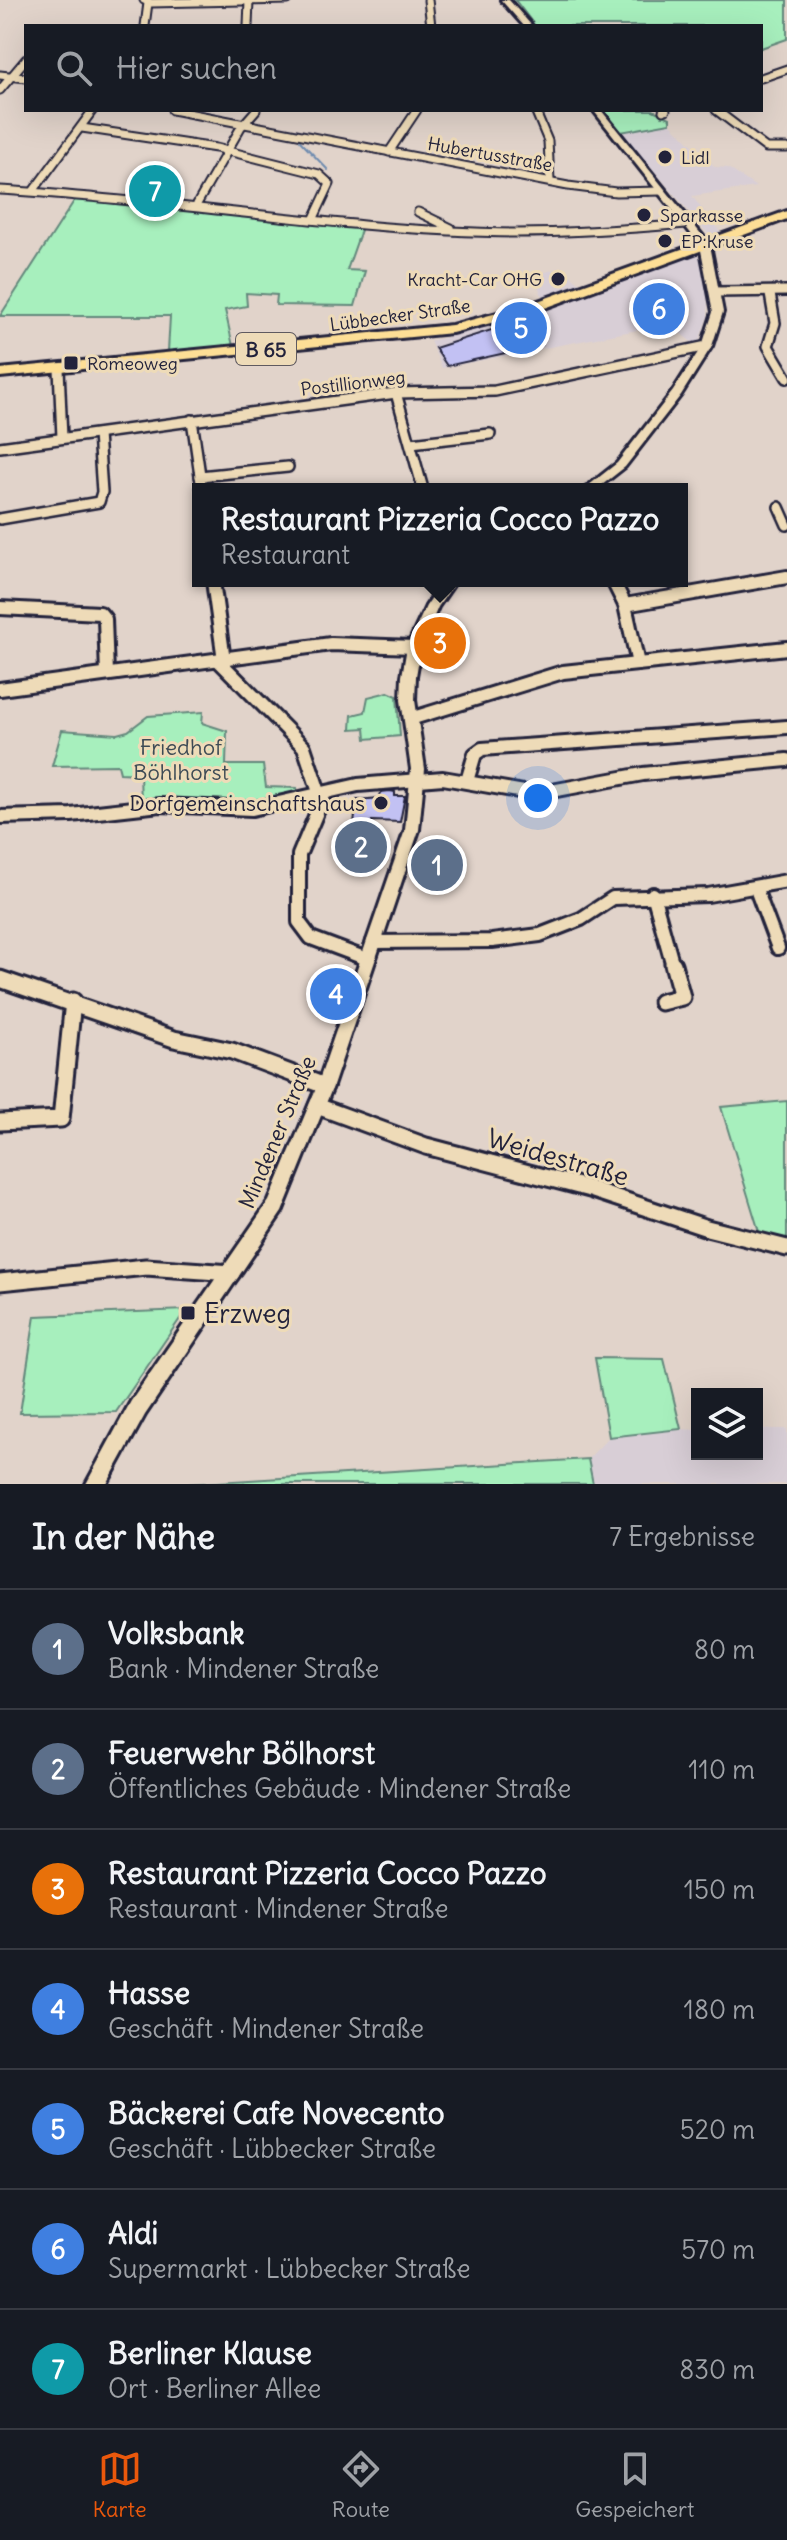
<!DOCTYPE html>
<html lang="de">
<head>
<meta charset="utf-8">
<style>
	body { margin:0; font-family:Delius,sans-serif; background:#20242c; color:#f1f3f6 }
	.controls { position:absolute; right:24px; bottom:24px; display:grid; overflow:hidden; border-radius:0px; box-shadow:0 8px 32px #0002 }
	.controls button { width:72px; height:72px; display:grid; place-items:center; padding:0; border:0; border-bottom:2px solid #363941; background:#171b24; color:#f1f3f6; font:40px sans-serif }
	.you { position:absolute; left:538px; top:798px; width:28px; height:28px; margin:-20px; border:6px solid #fff; border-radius:50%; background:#1a73e8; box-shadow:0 0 0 12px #1a73e833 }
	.badge { display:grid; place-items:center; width:52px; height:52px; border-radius:50%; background:#ea580c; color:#fff; font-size:26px; font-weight:700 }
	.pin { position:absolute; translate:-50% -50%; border:4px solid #fff; box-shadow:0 2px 8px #0006 }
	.popup { position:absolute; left:192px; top:483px; width:496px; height:104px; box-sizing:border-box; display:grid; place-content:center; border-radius:0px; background:#171b24; filter:drop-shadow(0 2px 6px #0005); font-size:26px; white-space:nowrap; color:#9ea1a6 }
	.popup b { font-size:30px; color:#f1f3f6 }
	.popup::after { content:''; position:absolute; left:50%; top:100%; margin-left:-16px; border:16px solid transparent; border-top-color:#171b24 }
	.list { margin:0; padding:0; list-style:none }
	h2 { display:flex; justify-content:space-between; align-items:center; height:104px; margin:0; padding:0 32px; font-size:34px }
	h2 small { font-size:26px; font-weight:400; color:#9ea1a6 }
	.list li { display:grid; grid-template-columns:52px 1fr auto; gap:24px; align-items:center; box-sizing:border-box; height:120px; padding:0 32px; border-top:2px solid #363941 }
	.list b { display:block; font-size:30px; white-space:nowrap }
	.list p { margin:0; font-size:26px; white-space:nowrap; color:#9ea1a6 }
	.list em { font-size:26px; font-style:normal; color:#9ea1a6 }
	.icon { flex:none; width:44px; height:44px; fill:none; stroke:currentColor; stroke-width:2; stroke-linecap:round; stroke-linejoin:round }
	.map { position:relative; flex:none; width:787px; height:1484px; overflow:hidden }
	.search { position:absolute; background:#171b24; box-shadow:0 8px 32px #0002; left:24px; right:24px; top:24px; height:88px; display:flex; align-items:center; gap:20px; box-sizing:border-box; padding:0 28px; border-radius:0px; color:#9ea1a6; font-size:30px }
	.sheet { height:944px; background:#171b24 }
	nav { display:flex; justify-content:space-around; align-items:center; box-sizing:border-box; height:112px; border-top:2px solid #363941; background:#171b24; font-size:22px; color:#9ea1a6 }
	nav a { display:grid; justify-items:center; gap:4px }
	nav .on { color:#ea580c }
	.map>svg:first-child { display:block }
</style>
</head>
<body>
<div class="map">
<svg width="787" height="1484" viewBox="0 0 787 1484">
	<rect width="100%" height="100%" fill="#e1d3ca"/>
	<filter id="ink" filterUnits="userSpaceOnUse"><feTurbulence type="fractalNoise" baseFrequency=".0125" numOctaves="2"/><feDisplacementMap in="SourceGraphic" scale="16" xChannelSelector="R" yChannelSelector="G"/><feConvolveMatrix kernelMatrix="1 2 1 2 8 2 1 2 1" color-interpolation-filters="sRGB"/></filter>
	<g filter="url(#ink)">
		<g fill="#d8ced6">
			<polygon points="670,123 715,167 728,168 756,187 692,196 720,232 710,236 621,132"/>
			<polygon points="698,254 707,276 708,316 699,341 693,343 668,324 442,368 430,341 497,325"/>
			<polygon points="561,267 581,284 543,298 534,276"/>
			<polygon points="681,1429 697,1430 697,1454 757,1454 757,1429 787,1429 787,1484 593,1484 588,1459 609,1437"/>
		</g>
		<g fill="#a7efbd" stroke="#64887c" stroke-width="2">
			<polygon points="515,0 787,0 787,39 761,48 761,26 535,26"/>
			<polygon points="603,110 653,110 670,118 670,123 621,132"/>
			<polygon points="76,198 362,227 347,270 365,271 355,306 276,305 277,295 246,293 247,306 225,310 233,346 168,352 170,316 0,316"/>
			<polygon points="388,692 397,696 400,736 366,739 365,728 351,729 352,715 365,712 368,697"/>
			<polygon points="203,712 202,723 227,731 226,765 263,765 266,787 297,788 297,798 246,805 141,802 140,774 120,773 118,765 52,766 62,730 117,734 128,731 148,716"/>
			<polygon points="787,1101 787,1241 760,1235 721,1107"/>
			<polygon points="186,1310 116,1412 20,1413 35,1316"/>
			<polygon points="595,1358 664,1359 681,1429 609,1437"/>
			<polygon points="588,1459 593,1484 186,1484"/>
		</g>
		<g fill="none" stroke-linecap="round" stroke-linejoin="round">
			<polyline stroke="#6e8baf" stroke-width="2" points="300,141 328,170"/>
		</g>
		<g fill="#c2c1f3" stroke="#22223b" stroke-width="2">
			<polygon points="523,320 542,345 447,366 435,348"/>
			<polygon points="390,791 395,792 395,796 405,796 400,822 372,821 372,855 350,854 357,800 380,798 381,792"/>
		</g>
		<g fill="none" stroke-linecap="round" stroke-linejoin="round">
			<g stroke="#22223b" stroke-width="11">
				<g id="minor-far3">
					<polyline points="144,0 151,3 288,0"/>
					<polyline points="428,0 431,26"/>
					<polyline points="145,26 148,3"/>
					<polyline points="248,26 249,1"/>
					<polyline points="0,75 26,78"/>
					<polyline points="761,78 787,69"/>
					<polyline points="0,90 26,59"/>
					<polyline points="172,110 568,186 616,192 661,191"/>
					<polyline points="535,110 548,141 550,181"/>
					<polyline points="716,110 766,148 787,148"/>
					<polyline points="663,111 666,110"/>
					<polyline points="82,128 216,148 319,174 330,184 314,218"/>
					<polyline points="389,152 417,110"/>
					<path d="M0 190C172 200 343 231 516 233 573 233 629 229 686 224"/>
					<polyline points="34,190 93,110"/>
					<polyline points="197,204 241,127 256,110"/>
					<polyline points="418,212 451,228"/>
				</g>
			</g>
			<g stroke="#22223b" stroke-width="14">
				<g id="minor-far2">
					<polyline points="716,292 787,291"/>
					<polyline points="770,294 775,323 768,346 787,378"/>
					<polyline points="59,368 62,438"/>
					<polyline points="396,393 423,489"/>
					<polyline points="192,420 202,489"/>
					<polyline points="411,443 490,434"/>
					<polyline points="0,447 396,393 495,391 707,346"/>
					<polyline points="200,476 288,467"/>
					<polyline points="779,507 787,525"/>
					<polyline points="0,519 99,502 102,492 98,434"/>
				</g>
			</g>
			<g stroke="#22223b" stroke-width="18">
				<g id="minor-far1">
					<polyline points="213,581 224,660"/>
					<polyline points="613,581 625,605 638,664"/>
					<polyline points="625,605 787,577"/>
					<polyline points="0,608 100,613 105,619 107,674"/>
					<polyline points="219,661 304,747 320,795"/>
					<polyline points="0,689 331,644 414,647"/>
					<polyline points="410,719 563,672 787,648"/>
					<polyline points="467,781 475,754 482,749 787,727"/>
					<polyline points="325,793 299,855 299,922 311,938 367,959"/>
					<polyline points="0,817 71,815 160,805 252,809 358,785 443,778 524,792 546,792 643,774 787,760"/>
					<polyline points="756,889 778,948"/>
					<polyline points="653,894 673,966"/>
					<polyline points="373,942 492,941 540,935 581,919 613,898 708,895 787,881"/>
				</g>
			</g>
			<g stroke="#22223b" stroke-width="21">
				<g id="minor">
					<polyline points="0,979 174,1039 232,1051 325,1086"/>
					<polyline points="661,1002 682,997 673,964"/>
					<polyline points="317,1106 426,1146 590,1189 707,1228 787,1248"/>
					<polyline points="0,1122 61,1119 73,1001"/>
					<polyline points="0,1282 146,1267 232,1273"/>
				</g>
			</g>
			<g stroke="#22223b" stroke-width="6">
				<g id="tertiary">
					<polygon points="501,0 509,0 532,26 524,26"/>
					<polygon points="593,110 601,110 710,245 723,312 712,346 681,395 625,467 597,489 584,489 617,463 673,391 702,346 713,312 700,245"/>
					<polygon points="443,581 456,581 438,607 421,647 416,676 415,700 425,769 419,830 333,1086 282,1212 145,1415 107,1484 86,1484 131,1401 269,1201 317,1086 405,830 411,769 401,700 402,676 407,647 426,606"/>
				</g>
			</g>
			<g stroke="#22223b" stroke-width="6">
				<polygon id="primary" points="787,211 787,219 534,312 452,333 0,377 0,369 452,325 524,306"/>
			</g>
			<use href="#minor-far3" stroke="#eedbb8" stroke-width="7"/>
			<use href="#minor-far2" stroke="#eedbb8" stroke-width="9"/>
			<use href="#minor-far1" stroke="#eedbb8" stroke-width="12"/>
			<use href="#minor" stroke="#eedbb8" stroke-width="15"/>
			<use href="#tertiary" fill="#eedbb8" fill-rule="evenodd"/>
			<use href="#primary" fill="#fdde96" fill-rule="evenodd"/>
		</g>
	</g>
	<g fill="#22223b" stroke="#eedbb8" stroke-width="3">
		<circle cx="665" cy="157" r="8"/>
		<circle cx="644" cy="215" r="8"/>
		<circle cx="665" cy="241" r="8"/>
		<circle cx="558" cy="279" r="8"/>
		<rect x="63" y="355" width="16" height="16" rx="4"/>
		<circle cx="381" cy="803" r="8"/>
		<rect x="180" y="1305" width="16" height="16" rx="4"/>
	</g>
	<g text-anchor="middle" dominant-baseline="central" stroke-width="6" stroke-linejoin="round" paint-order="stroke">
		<g font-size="18" fill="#22223b" stroke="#eedbb8">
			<text transform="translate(490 154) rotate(10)">Hubertusstraße</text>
			<text transform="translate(400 315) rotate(-8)">Lübbecker Straße</text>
			<text transform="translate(353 383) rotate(-7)">Postillionweg</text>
		</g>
		<g font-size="18" fill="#22223b" stroke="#eedbb8" text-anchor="start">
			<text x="681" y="157">Lidl</text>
			<text x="660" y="215">Sparkasse</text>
			<text x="681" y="241">EP:Kruse</text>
			<text x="542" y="279" text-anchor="end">Kracht-Car OHG</text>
			<text x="87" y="363">Romeoweg</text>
		</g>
		<rect fill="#eedbb8" stroke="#5f5a60" stroke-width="2" x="236" y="333" width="60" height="32" rx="6"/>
		<g font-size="20" font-weight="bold" fill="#22223b">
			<text x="266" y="349">B 65</text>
		</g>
		<g font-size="22" fill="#3d4b55" stroke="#eedbb8">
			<text x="181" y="747">Friedhof<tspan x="181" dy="25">Böhlhorst</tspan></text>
		</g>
		<g font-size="22" fill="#22223b" stroke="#eedbb8" text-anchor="end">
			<text x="365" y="803">Dorfgemeinschaftshaus</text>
		</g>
		<g font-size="22" fill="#22223b" stroke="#eedbb8">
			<text transform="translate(277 1132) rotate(-67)">Mindener Straße</text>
		</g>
		<g font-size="26" fill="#22223b" stroke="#eedbb8">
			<text transform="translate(558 1157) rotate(16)">Weidestraße</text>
		</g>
		<g font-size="26" fill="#22223b" stroke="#eedbb8" text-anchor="start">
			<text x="204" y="1313">Erzweg</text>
		</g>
	</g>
</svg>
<div class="controls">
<button><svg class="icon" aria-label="layers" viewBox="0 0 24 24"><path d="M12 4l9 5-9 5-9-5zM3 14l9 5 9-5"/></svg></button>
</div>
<div class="you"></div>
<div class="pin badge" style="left:437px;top:865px;background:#5c6f8a">1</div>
<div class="pin badge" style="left:361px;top:847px;background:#5c6f8a">2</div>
<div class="pin badge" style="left:440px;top:643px;background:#e8710a">3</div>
<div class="popup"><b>Restaurant Pizzeria Cocco Pazzo</b>Restaurant</div>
<div class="pin badge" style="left:336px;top:994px;background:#3f7fe0">4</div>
<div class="pin badge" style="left:521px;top:328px;background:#3f7fe0">5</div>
<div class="pin badge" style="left:659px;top:309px;background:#3f7fe0">6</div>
<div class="pin badge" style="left:155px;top:191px;background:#0f9aa8">7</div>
<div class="search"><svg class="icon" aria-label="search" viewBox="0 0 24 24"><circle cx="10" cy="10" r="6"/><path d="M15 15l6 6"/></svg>Hier suchen</div>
</div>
<section class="sheet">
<h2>In der Nähe<small>7 Ergebnisse</small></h2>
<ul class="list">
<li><span class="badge" style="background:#5c6f8a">1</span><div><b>Volksbank</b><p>Bank · Mindener Straße</p></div><em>80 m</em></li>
<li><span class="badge" style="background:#5c6f8a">2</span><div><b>Feuerwehr Bölhorst</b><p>Öffentliches Gebäude · Mindener Straße</p></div><em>110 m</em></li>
<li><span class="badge" style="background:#e8710a">3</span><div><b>Restaurant Pizzeria Cocco Pazzo</b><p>Restaurant · Mindener Straße</p></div><em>150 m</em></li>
<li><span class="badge" style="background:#3f7fe0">4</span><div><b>Hasse</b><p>Geschäft · Mindener Straße</p></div><em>180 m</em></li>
<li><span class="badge" style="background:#3f7fe0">5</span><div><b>Bäckerei Cafe Novecento</b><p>Geschäft · Lübbecker Straße</p></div><em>520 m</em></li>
<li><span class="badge" style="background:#3f7fe0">6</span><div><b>Aldi</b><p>Supermarkt · Lübbecker Straße</p></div><em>570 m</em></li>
<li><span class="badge" style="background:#0f9aa8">7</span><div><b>Berliner Klause</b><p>Ort · Berliner Allee</p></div><em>830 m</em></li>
</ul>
</section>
<nav>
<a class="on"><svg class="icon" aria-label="map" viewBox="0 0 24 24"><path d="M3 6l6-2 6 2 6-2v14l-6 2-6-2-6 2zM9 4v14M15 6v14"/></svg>Karte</a>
<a><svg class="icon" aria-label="directions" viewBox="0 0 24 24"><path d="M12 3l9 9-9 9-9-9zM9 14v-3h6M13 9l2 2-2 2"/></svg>Route</a>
<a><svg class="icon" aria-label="saved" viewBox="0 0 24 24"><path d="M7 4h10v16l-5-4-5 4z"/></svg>Gespeichert</a>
</nav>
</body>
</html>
